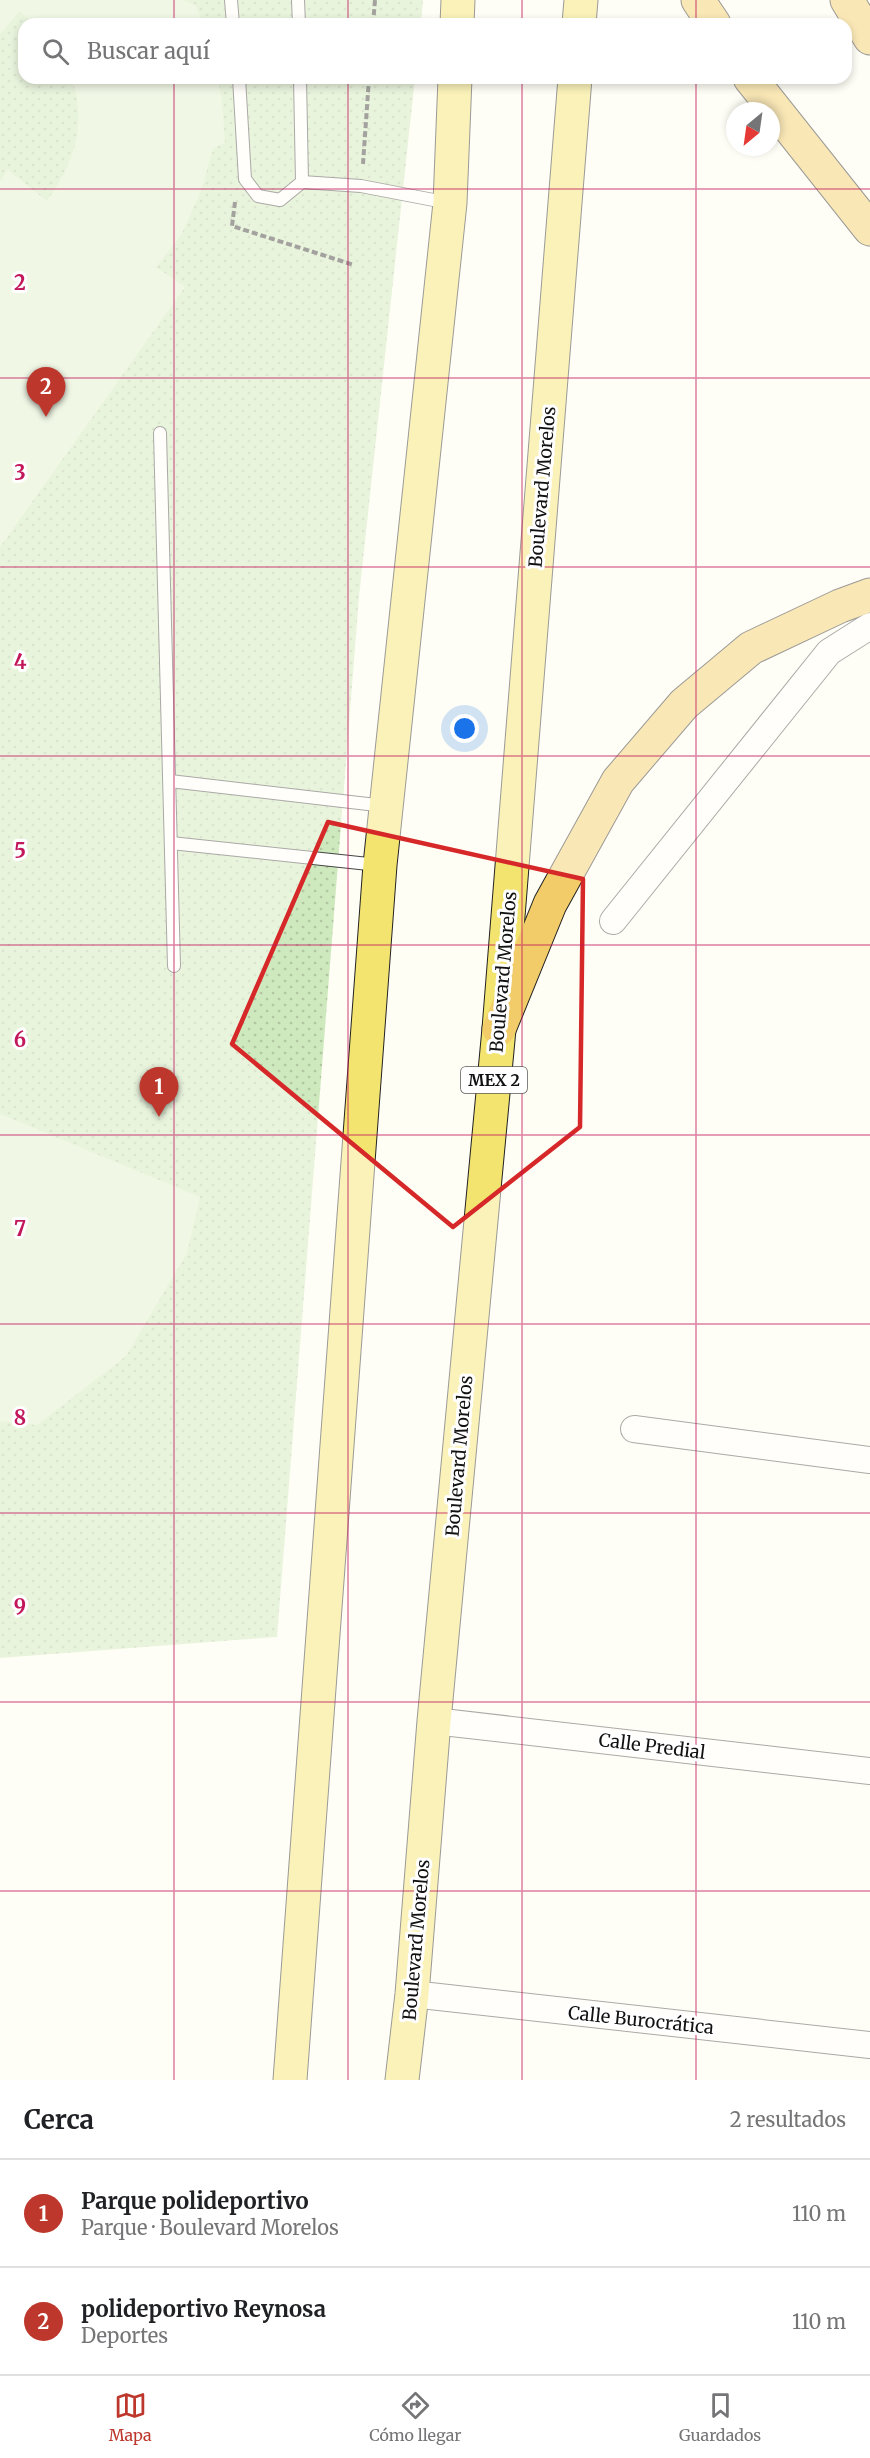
<!DOCTYPE html>
<html lang="es">
<head>
<meta charset="utf-8">
<style>
	body { margin:0; font-family:Merriweather,serif; background:#f2f2f2; color:#202124 }
	.compass { position:absolute; left:726px; top:102px; width:54px; height:54px; border-radius:50%; background:#fff; box-shadow:0 3px 9px #0003; rotate:209deg }
	.you { position:absolute; left:465px; top:729px; width:21px; height:21px; margin:-15px; border:4px solid #fff; border-radius:50%; background:#1a73e8; box-shadow:0 0 0 9px #1a73e833 }
	.badge { display:grid; place-items:center; width:39px; height:39px; border-radius:50%; background:#bd372c; color:#fff; font-size:20px; font-weight:700 }
	.pin { position:absolute; translate:-50% -50px; filter:drop-shadow(0 2px 3px #0008) }
	.pin::after { content:''; position:absolute; top:32px; width:21px; height:18px; background:inherit; clip-path:polygon(0 0,100% 0,50% 100%) }
	.list { margin:0; padding:0; list-style:none }
	h2 { display:flex; justify-content:space-between; align-items:center; height:78px; margin:0; padding:0 24px; font-size:26px }
	h2 small { font-size:20px; font-weight:400; color:#757577 }
	.list li { display:grid; grid-template-columns:39px 1fr auto; gap:18px; align-items:center; box-sizing:border-box; height:108px; padding:0 24px; border-top:2px solid #e0e0e0 }
	.list b { display:block; font-size:22px; white-space:nowrap }
	.list p { margin:0; font-size:20px; white-space:nowrap; color:#757577 }
	.list em { font-size:20px; font-style:normal; color:#757577 }
	.icon { flex:none; width:33px; height:33px; fill:none; stroke:currentColor; stroke-width:2; stroke-linecap:round; stroke-linejoin:round }
	.map { position:relative; flex:none; width:870px; height:2080px; overflow:hidden }
	.search { position:absolute; background:#fff; box-shadow:0 3px 9px #0003; left:18px; right:18px; top:18px; height:66px; display:flex; align-items:center; gap:15px; box-sizing:border-box; padding:0 21px; border-radius:18px; color:#757577; font-size:22px }
	.sheet { height:294px; background:#fff }
	nav { display:flex; justify-content:space-around; align-items:center; box-sizing:border-box; height:84px; border-top:2px solid #e0e0e0; background:#fff; font-size:16px; color:#757577 }
	nav a { display:grid; justify-items:center; gap:3px }
	nav .on { color:#bd372c }
	.map>svg:first-child { display:block }
</style>
</head>
<body>
<div class="map">
<svg width="870" height="2080" viewBox="0 0 870 2080">
	<defs>
		<pattern id="park-dots" width="8" height="8" patternUnits="userSpaceOnUse" patternTransform="scale(1.5)"><rect width="8" height="8" fill="#cfe9be"/><path d="M2 2h.1M6 6h.1" fill="none" stroke="#b1c7a2" stroke-width="1.8" stroke-linecap="round"/></pattern>
	</defs>
	<rect width="100%" height="100%" fill="#fffef5"/>
	<polygon fill="url(#park-dots)" points="0,0 423,0 421,24 24,24 24,78 415,78 359,597 277,1637 0,1658"/>
	<g fill="#e1f0d0">
		<polygon points="0,0 183,0 196,6 203,24 34,24 20,11 0,34"/>
		<path d="M72 78H218L222 102 225 142 213 149 201 191 181 235 156 267 185 287 0 547V182L8 170 47 201C75 160 87 127 72 78Z"/>
		<polygon points="0,1114 200,1197 187,1253 126,1356 37,1425 0,1421"/>
	</g>
	<g fill="none" stroke-linecap="round" stroke-linejoin="round">
		<g stroke="#444" stroke-width="14">
			<g id="service">
				<polyline points="231,0 233,24"/>
				<polyline points="298,0 299,24"/>
				<polyline points="239,78 245,179 258,196 280,200 302,182 361,186 449,203"/>
				<polyline points="300,78 302,182"/>
				<polyline points="160,433 174,966"/>
				<polyline points="170,781 385,806"/>
				<polyline points="171,843 378,865"/>
			</g>
		</g>
		<g stroke="#444" stroke-width="28">
			<g id="minor">
				<polyline points="613,921 829,652 870,626"/>
				<polyline points="634,1429 870,1460"/>
				<polyline points="434,1721 870,1771"/>
				<polyline points="412,1994 870,2045"/>
			</g>
		</g>
		<g stroke="#222" stroke-width="35">
			<g id="primary">
				<polyline points="457,24 458,0"/>
				<polyline points="579,24 581,0"/>
				<polyline points="290,2080 380,865 450,203 455,78"/>
				<polyline points="402,2080 412,1994 434,1721 499,1029 575,78"/>
			</g>
		</g>
		<g stroke="#222" stroke-width="35">
			<g id="trunk">
				<polyline points="698,0 714,24"/>
				<polyline points="847,0 870,38"/>
				<polyline points="750,78 870,229"/>
				<polyline points="499,1029 550,904 618,781 684,704 751,648 840,606 870,595"/>
			</g>
		</g>
		<g stroke="#333" stroke-width="4" stroke-dasharray="6 3" stroke-linecap="butt">
			<polyline points="373,24 375,0"/>
			<polyline points="363,164 369,78"/>
			<polyline points="235,202 232,226 354,265"/>
		</g>
		<use href="#service" stroke="#fff" stroke-width="12"/>
		<use href="#minor" stroke="#fff" stroke-width="26"/>
		<use href="#primary" stroke="#f3e470" stroke-width="33"/>
		<use href="#trunk" stroke="#f1cc69" stroke-width="33"/>
	</g>
	<path d="M0 0H870V2080H0ZM328 822 583 879 580 1127 453 1227 232 1044Z" fill="#fffef5" fill-opacity=".55" fill-rule="evenodd"/>
	<path fill="none" stroke="#d62828" stroke-width="4.5" stroke-linejoin="round" d="M328 822 583 879 580 1127 453 1227 232 1044Z"/>
	<path fill="none" stroke="#c2185b" stroke-width="1.5" stroke-opacity="0.55" d="M174 0V24M348 0V24M522 0V24M696 0V24M174 78V2080M348 78V2080M522 78V2080M696 78V2080M0 189H870M0 378H870M0 567H870M0 756H870M0 945H870M0 1135H870M0 1324H870M0 1513H870M0 1702H870M0 1891H870"/>
	<g text-anchor="middle" dominant-baseline="central" stroke-width="6" stroke-linejoin="round" paint-order="stroke">
		<rect fill="#fff" stroke="#585858" stroke-width="1.5" x="461" y="1067" width="66" height="26" rx="4.5"/>
		<g font-size="16" font-weight="bold" fill="#111">
			<text x="494" y="1080">MEX 2</text>
		</g>
		<g font-size="18" fill="#111" stroke="#fff">
			<text transform="translate(542 487) rotate(-85)">Boulevard Morelos</text>
			<text transform="translate(503 972) rotate(-85)">Boulevard Morelos</text>
			<text transform="translate(459 1456) rotate(-85)">Boulevard Morelos</text>
			<text transform="translate(652 1746) rotate(7)">Calle Predial</text>
			<text transform="translate(416 1940) rotate(-85)">Boulevard Morelos</text>
			<text transform="translate(641 2020) rotate(6)">Calle Burocrática</text>
		</g>
	</g>
	<g font-size="20" text-anchor="middle" font-weight="bold" fill="#c2185b" stroke="#fff" stroke-width="6" stroke-linejoin="round" paint-order="stroke">
		<text x="20" y="290">2</text>
		<text x="20" y="480">3</text>
		<text x="20" y="669">4</text>
		<text x="20" y="858">5</text>
		<text x="20" y="1047">6</text>
		<text x="20" y="1236">7</text>
		<text x="20" y="1425">8</text>
		<text x="20" y="1614">9</text>
	</g>
</svg>
<svg class="compass" viewBox="-18 -18 36 36"><path d="M0-13l5 13h-10z" fill="#e53935"/><path d="M0 13l5-13h-10z" fill="#757577"/></svg>
<div class="you"></div>
<div class="pin badge" style="left:159px;top:1117px">1</div>
<div class="pin badge" style="left:46px;top:417px">2</div>
<div class="search"><svg class="icon" aria-label="search" viewBox="0 0 24 24"><circle cx="10" cy="10" r="6"/><path d="M15 15l6 6"/></svg>Buscar aquí</div>
</div>
<section class="sheet">
<h2>Cerca<small>2 resultados</small></h2>
<ul class="list">
<li><span class="badge">1</span><div><b>Parque polideportivo</b><p>Parque · Boulevard Morelos</p></div><em>110 m</em></li>
<li><span class="badge">2</span><div><b>polideportivo Reynosa</b><p>Deportes</p></div><em>110 m</em></li>
</ul>
</section>
<nav>
<a class="on"><svg class="icon" aria-label="map" viewBox="0 0 24 24"><path d="M3 6l6-2 6 2 6-2v14l-6 2-6-2-6 2zM9 4v14M15 6v14"/></svg>Mapa</a>
<a><svg class="icon" aria-label="directions" viewBox="0 0 24 24"><path d="M12 3l9 9-9 9-9-9zM9 14v-3h6M13 9l2 2-2 2"/></svg>Cómo llegar</a>
<a><svg class="icon" aria-label="saved" viewBox="0 0 24 24"><path d="M7 4h10v16l-5-4-5 4z"/></svg>Guardados</a>
</nav>
</body>
</html>
